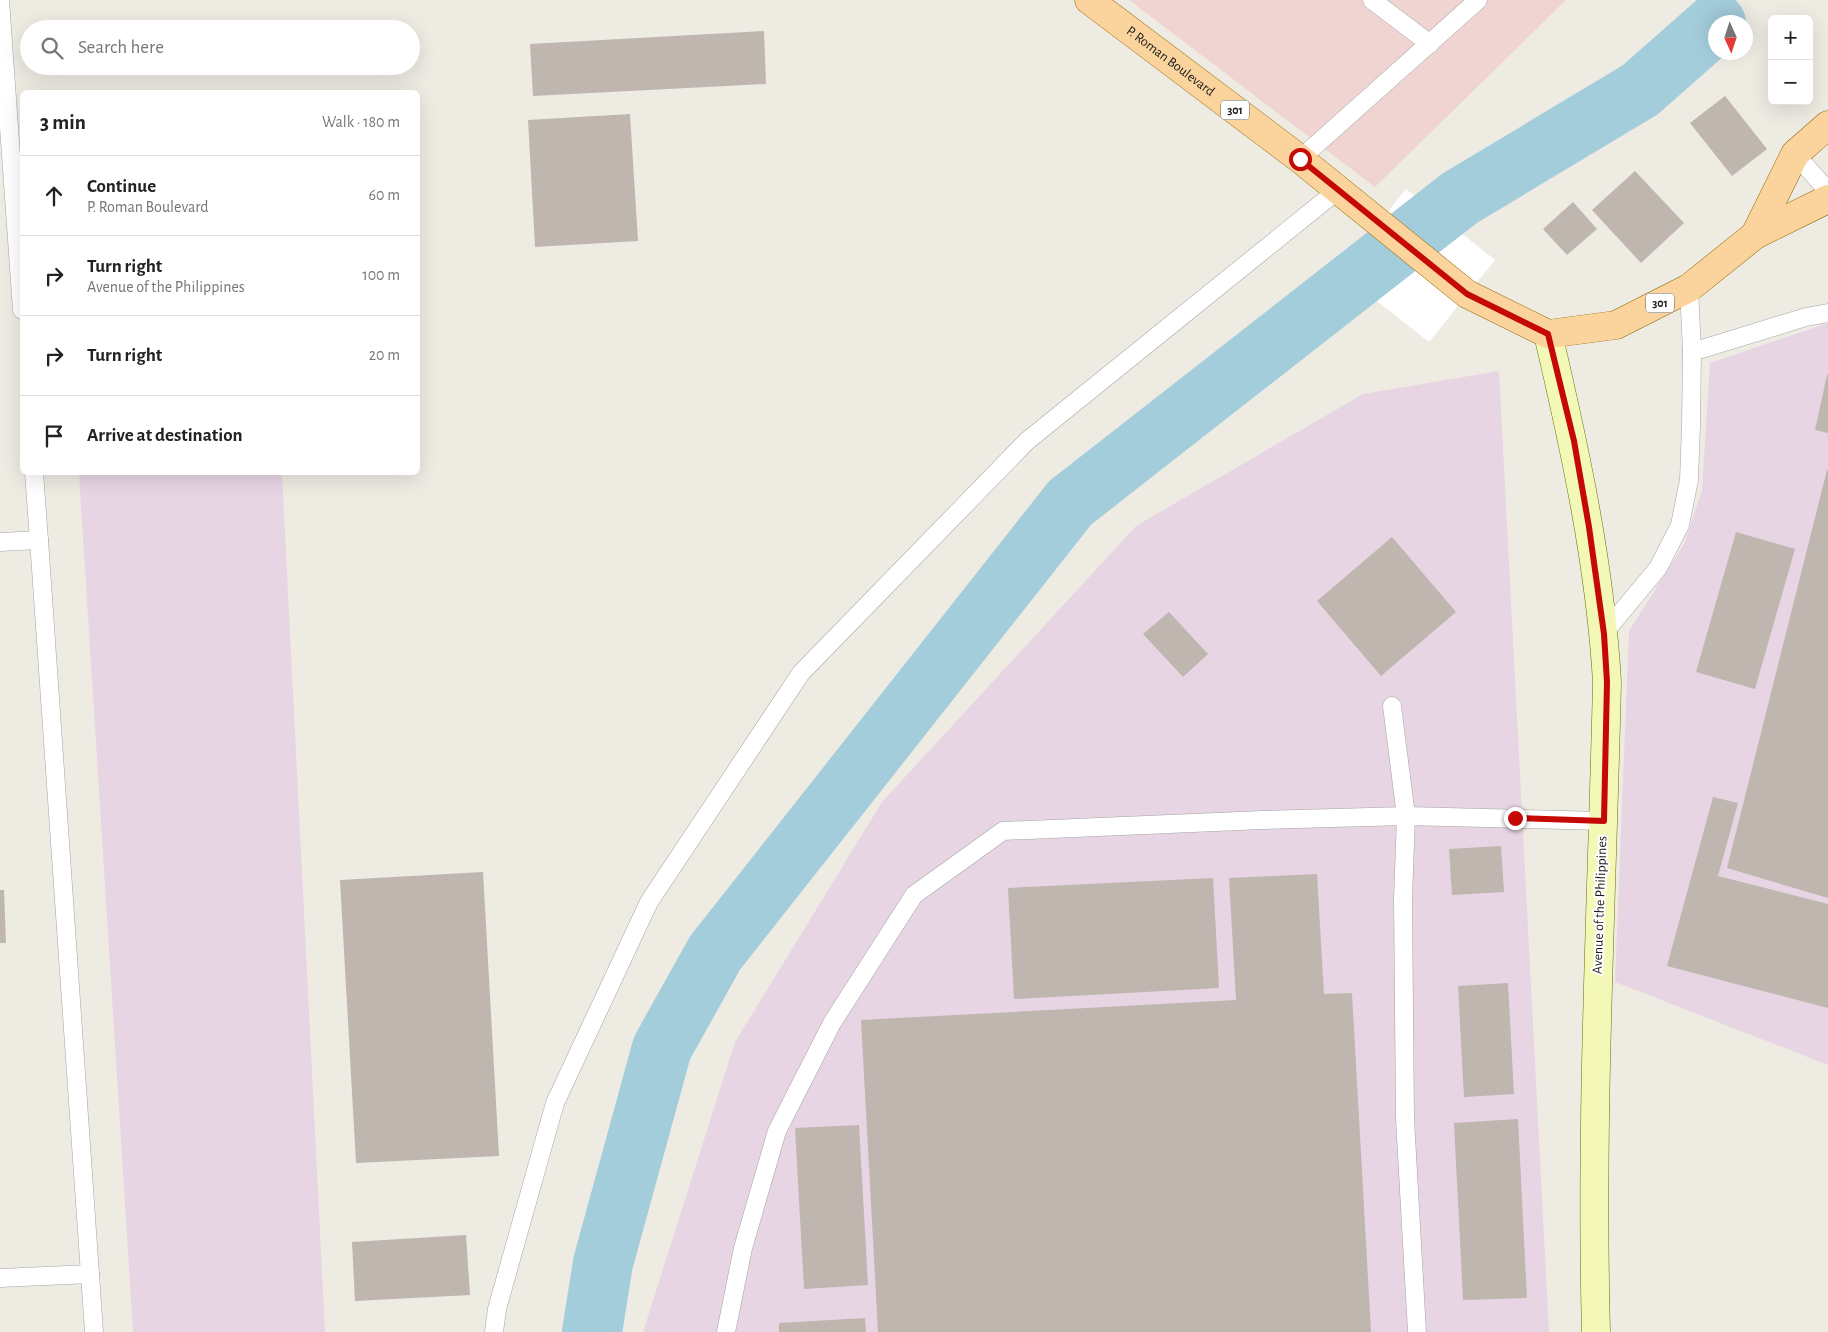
<!DOCTYPE html>
<html lang="en">
<head>
<meta charset="utf-8">
<style>
	body { margin:0; font-family:"Alegreya Sans",sans-serif; background:#f2f2f2; color:#222 }
	.controls { position:absolute; right:15px; top:15px; display:grid; overflow:hidden; border-radius:8px; box-shadow:0 5px 20px #0002 }
	.controls button { width:45px; height:45px; display:grid; place-items:center; padding:0; border:0; border-bottom:1px solid #e0e0e0; background:#fff; color:#222; font:25px sans-serif }
	.compass { position:absolute; left:1708px; top:15px; width:45px; height:45px; border-radius:50%; background:#fff; box-shadow:0 5px 20px #0002; rotate:177deg }
	.stop { position:absolute; width:15px; height:15px; margin:-11px; border:4px solid #c50904; border-radius:50%; background:#fff }
	.stop.end { background:#c50904; border-color:#fff; box-shadow:0 1px 5px #0008 }
	.list { margin:0; padding:0; list-style:none }
	h2 { display:flex; justify-content:space-between; align-items:center; height:65px; margin:0; padding:0 20px; font-size:21px }
	h2 small { font-size:16px; font-weight:400; color:#767676 }
	.list li { display:grid; grid-template-columns:32px 1fr auto; gap:15px; align-items:center; box-sizing:border-box; height:80px; padding:0 20px; border-top:1px solid #e0e0e0 }
	.list b { display:block; font-size:19px; white-space:nowrap }
	.list p { margin:0; font-size:16px; white-space:nowrap; color:#767676 }
	.list em { font-size:16px; font-style:normal; color:#767676 }
	.icon { flex:none; width:28px; height:28px; fill:none; stroke:currentColor; stroke-width:2; stroke-linecap:round; stroke-linejoin:round }
	.map { position:relative; flex:none; width:1828px; height:1332px; overflow:hidden }
	.search { position:absolute; background:#fff; box-shadow:0 5px 20px #0002; left:20px; top:20px; width:400px; height:55px; display:flex; align-items:center; gap:12px; box-sizing:border-box; padding:0 18px; border-radius:28px; color:#767676; font-size:19px }
	.panel { position:absolute; background:#fff; box-shadow:0 5px 20px #0002; left:20px; top:90px; width:400px; height:385px; border-radius:8px }
	.map>svg:first-child { display:block }
</style>
</head>
<body>
<div class="map">
<svg width="1828" height="1332" viewBox="0 0 1828 1332">
	<rect width="100%" height="100%" fill="#eeebe3"/>
	<polygon fill="#efd4d2" points="1129,0 1566,0 1375,187"/>
	<g fill="#e7d5e3">
		<polygon points="1828,323 1828,1065 1615,982 1629,631 1684,544 1702,490 1710,363"/>
		<polygon points="1499,371 1549,1332 643,1332 735,1042 882,802 1136,526 1363,394"/>
		<polygon points="79,473 282,473 325,1332 133,1332"/>
	</g>
	<polygon fill="#fff" points="1406,189 1495,260 1429,342 1340,272"/>
	<g fill="none" stroke-linecap="round" stroke-linejoin="round">
		<polyline stroke="#a4cddb" stroke-width="60" points="592,1332 603,1263 662,1048 715,953 1070,503 1460,198 1640,90 1716,23"/>
	</g>
	<g fill="#beb6af">
		<polygon points="764,31 766,84 533,96 530,44"/>
		<polygon points="1725,96 1767,149 1732,176 1690,123"/>
		<polygon points="630,114 638,241 535,247 528,120"/>
		<polygon points="1635,171 1684,223 1641,263 1592,210"/>
		<polygon points="1573,202 1597,229 1567,255 1543,229"/>
		<polygon points="1827,375 1828,375 1828,433 1815,430"/>
		<polygon points="1827,470 1828,470 1828,898 1727,868"/>
		<polygon points="1736,532 1795,549 1755,689 1696,672"/>
		<polygon points="1392,537 1456,612 1381,676 1317,601"/>
		<polygon points="1169,612 1208,654 1183,677 1143,634"/>
		<polygon points="1713,797 1738,803 1718,876 1828,904 1828,1008 1667,966"/>
		<polygon points="1501,846 1504,892 1452,895 1449,849"/>
		<polygon points="483,872 499,1156 356,1163 340,880"/>
		<polygon points="1317,874 1324,994 1352,993 1371,1332 878,1332 861,1020 1236,1000 1229,878"/>
		<polygon points="1213,878 1219,988 1014,999 1008,888"/>
		<polygon points="0,890 4,890 6,943 0,943"/>
		<polygon points="1508,983 1514,1094 1464,1097 1458,986"/>
		<polygon points="1518,1119 1527,1298 1463,1300 1454,1123"/>
		<polygon points="859,1125 868,1285 804,1289 795,1128"/>
		<polygon points="466,1235 470,1295 355,1301 352,1242"/>
		<polygon points="865,1318 866,1332 779,1332 779,1323"/>
	</g>
	<g fill="none" stroke-linecap="round" stroke-linejoin="round">
		<g stroke="#a4a4a4" stroke-width="19">
			<g id="lane">
				<polyline points="0,0 22,310"/>
				<polyline points="1372,0 1430,44"/>
				<polyline points="1795,154 1828,191"/>
				<polyline points="1300,159 1478,0"/>
				<polyline points="1692,352 1806,317 1828,313"/>
				<polyline points="34,472 39,540"/>
				<polyline points="0,542 39,540 94,1332"/>
				<polyline points="1604,633 1658,568 1680,525 1689,480 1691,425 1692,352 1689,288"/>
				<polyline points="1392,706 1406,816 1403,899 1405,1119 1417,1332"/>
				<polyline points="0,1278 90,1274"/>
				<polyline points="494,1332 497,1309 555,1103 649,902 801,673 1027,441 1338,190"/>
				<polyline points="726,1332 743,1248 777,1131 832,1023 914,895 1003,831 1263,820 1406,816 1604,821"/>
			</g>
		</g>
		<g stroke="#637107" stroke-width="29">
			<path id="secondary" d="M1548 334C1575 449 1600 564 1607 682 1602 899 1590 1115 1596 1332"/>
		</g>
		<g stroke="#936703" stroke-width="29">
			<g id="primary">
				<path id="s1" d="M1089 0 1300 159 1467 294 1548 334 1616 325 1689 288 1755 235 1828 199"/>
				<polyline points="1755,235 1795,154 1828,125"/>
			</g>
		</g>
		<use href="#lane" stroke="#fff" stroke-width="18"/>
		<use href="#secondary" stroke="#f3f8b7" stroke-width="28"/>
		<use href="#primary" stroke="#fad49c" stroke-width="28"/>
	</g>
	<g fill="none" stroke-linecap="round" stroke-linejoin="round">
		<polyline stroke="#c50904" stroke-width="6" points="1300,159 1467,294 1548,334 1574,441 1589,527 1604,634 1607,682 1604,821 1515,818"/>
	</g>
	<g text-anchor="middle" dominant-baseline="central" stroke-width="4" stroke-linejoin="round" paint-order="stroke">
		<g fill="#fff" stroke="#616161" stroke-width="1">
			<rect x="1221" y="100.5" width="28" height="19" rx="4"/>
			<rect x="1646" y="293.5" width="28" height="19" rx="4"/>
		</g>
		<g font-size="12" font-weight="bold" fill="#1d1d1d">
			<text x="1235" y="110">301</text>
			<text x="1660" y="303">301</text>
		</g>
		<g font-size="14" fill="#1d1d1d" stroke="#fff">
			<text stroke="none"><textPath href="#s1" startOffset="102">P. Roman Boulevard</textPath></text>
			<text transform="translate(1600 905) rotate(-88)">Avenue of the Philippines</text>
		</g>
	</g>
</svg>
<div class="controls">
<button>+</button>
<button>−</button>
</div>
<svg class="compass" viewBox="-18 -18 36 36"><path d="M0-13l5 13h-10z" fill="#e53935"/><path d="M0 13l5-13h-10z" fill="#767676"/></svg>
<div class="stop" style="left:1300px;top:159px"></div>
<div class="stop end" style="left:1515px;top:818px"></div>
<div class="search"><svg class="icon" aria-label="search" viewBox="0 0 24 24"><circle cx="10" cy="10" r="6"/><path d="M15 15l6 6"/></svg>Search here</div>
<section class="panel">
<h2>3 min<small>Walk · 180 m</small></h2>
<ul class="list">
<li><svg class="icon" aria-label="ahead" viewBox="0 0 24 24"><path d="M12 20V5M6 11l6-6 6 6"/></svg><div><b>Continue</b><p>P. Roman Boulevard</p></div><em>60 m</em></li>
<li><svg class="icon" aria-label="right" viewBox="0 0 24 24"><path d="M7 20v-9h11M14 6l5 5-5 5"/></svg><div><b>Turn right</b><p>Avenue of the Philippines</p></div><em>100 m</em></li>
<li><svg class="icon" aria-label="right" viewBox="0 0 24 24"><path d="M7 20v-9h11M14 6l5 5-5 5"/></svg><div><b>Turn right</b></div><em>20 m</em></li>
<li><svg class="icon" aria-label="arrive" viewBox="0 0 24 24"><path d="M6 21V4h12l-3 4 3 4H6"/></svg><div><b>Arrive at destination</b></div></li>
</ul>
</section>
</div>
</body>
</html>
